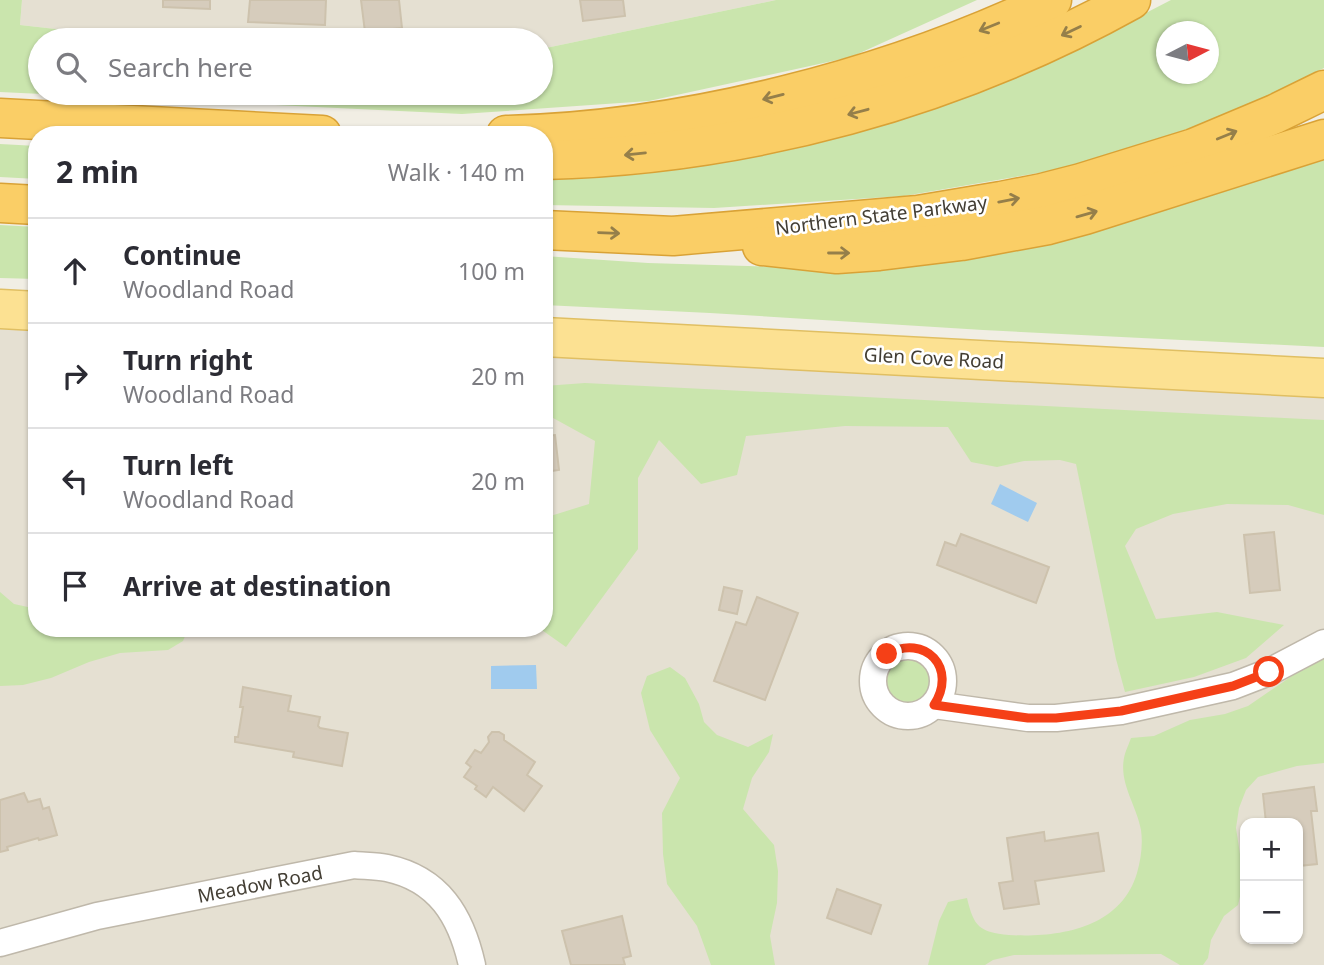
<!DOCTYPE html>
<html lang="en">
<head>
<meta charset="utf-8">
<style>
	body { margin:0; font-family:"Noto Sans",sans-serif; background:#f7f7f7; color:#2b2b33 }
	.controls { position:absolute; right:21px; bottom:21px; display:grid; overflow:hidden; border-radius:14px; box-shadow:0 2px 5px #0004 }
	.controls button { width:63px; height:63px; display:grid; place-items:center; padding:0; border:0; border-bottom:2px solid #e1e1e2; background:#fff; color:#2b2b33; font:35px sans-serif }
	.compass { position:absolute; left:1156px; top:21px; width:63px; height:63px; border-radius:50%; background:#fff; box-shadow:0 2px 5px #0004; rotate:84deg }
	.stop { position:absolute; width:21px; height:21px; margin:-16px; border:5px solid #f54017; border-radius:50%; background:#fff }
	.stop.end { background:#f54017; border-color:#fff; box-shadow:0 2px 7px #0008 }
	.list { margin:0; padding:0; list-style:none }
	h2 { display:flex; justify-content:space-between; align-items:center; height:91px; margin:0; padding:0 28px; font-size:30px }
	h2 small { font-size:23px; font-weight:400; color:#7c7c81 }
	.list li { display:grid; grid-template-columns:46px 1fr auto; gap:21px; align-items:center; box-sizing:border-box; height:105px; padding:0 28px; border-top:2px solid #e1e1e2 }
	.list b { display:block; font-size:26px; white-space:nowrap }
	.list p { margin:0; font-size:23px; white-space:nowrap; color:#7c7c81 }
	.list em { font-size:23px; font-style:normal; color:#7c7c81 }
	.icon { flex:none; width:38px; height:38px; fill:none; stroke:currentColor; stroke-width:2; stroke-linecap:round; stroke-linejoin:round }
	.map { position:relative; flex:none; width:1324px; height:965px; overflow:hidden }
	.search { position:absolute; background:#fff; box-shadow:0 2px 5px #0004; left:28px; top:28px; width:525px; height:77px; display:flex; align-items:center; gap:18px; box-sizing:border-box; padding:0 24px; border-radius:38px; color:#7c7c81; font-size:26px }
	.panel { position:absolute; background:#fff; box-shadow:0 2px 5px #0004; left:28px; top:126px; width:525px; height:511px; border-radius:28px }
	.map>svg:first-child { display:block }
</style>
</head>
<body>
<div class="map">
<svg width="1324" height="965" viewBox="0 0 1324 965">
	<rect width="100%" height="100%" fill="#f1eee4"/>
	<g fill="#e5e0d2" fill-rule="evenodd">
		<polygon points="22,0 776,0 541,49 541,40 154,40 20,25"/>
		<path d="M0 309 37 311V628H544V337L1324 378V965H0ZM1245 823H1298V939H1245Z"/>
	</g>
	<g fill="#cae5ad" fill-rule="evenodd">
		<polygon points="0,0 22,0 20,25 154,40 40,40 40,93 541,93 541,49 776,0 977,0 851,57 649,101 462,114 0,92"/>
		<path d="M1171 0H1324V68L1234 113 1079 166 904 196 714 208 544 205V172L1076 49ZM1166 32H1208V74H1166Z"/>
		<polygon points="0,144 37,146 37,179 0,177"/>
		<polygon points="1324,155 1324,347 983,330 710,313 544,305 544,256 648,263 782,267"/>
		<polygon points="0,225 37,227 37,279 0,278"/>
		<polygon points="585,383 1324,420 1324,515 1288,505 1227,504 1173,514 1136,529 1125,546 1156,619 1217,612 1284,625 1246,658 1194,677 1125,692 1116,659 1076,464 1060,460 1024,461 997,467 971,462 948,427 845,426 746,436 737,475 701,484 659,440 638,478 638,549 566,647 539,628 544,628 544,518 589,504 595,441 544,413 544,386"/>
		<polygon points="0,592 14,604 37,609 37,628 188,629 183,641 168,650 120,653 89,662 51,678 23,685 0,686"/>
		<path d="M1324 656V763L1297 766 1258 777 1246 790 1239 808 1236 828 1244 880 1238 905 1224 916 1211 940 1208 958 1203 965H1180L1161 954 1014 955 993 960 985 965H928L939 921 948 902 967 898C974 927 979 932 1009 935 1059 938 1121 928 1137 873 1141 859 1143 844 1141 830 1137 806 1119 784 1124 758 1125 752 1129 744 1131 738L1154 736 1190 720 1225 714 1248 706 1315 660Z"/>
		<circle cx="908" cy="681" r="23"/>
		<polygon points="670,667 685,678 699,704 704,722 717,735 748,747 773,734 769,752 752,778 743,809 774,845 778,871 777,903 770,936 775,965 711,965 697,926 667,884 663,854 662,813 680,778 650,730 641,693 647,676"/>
	</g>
	<g fill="#a0cbee">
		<polygon points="1000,484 1037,503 1028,522 991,504"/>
		<polygon points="536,665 537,689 491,689 491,666"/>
	</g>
	<g fill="#d6ccbc" stroke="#cdc2ad" stroke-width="2">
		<polygon points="163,0 210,0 210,9 163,7"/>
		<polygon points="250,0 326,0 325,25 248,22"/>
		<polygon points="361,0 399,0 402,28 365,32"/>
		<polygon points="580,0 623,0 625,16 583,21"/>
		<polygon points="555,435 559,470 544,472 544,436"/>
		<polygon points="1274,532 1280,590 1250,593 1244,535"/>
		<polygon points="961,534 1049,567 1036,603 937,565 945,542 956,546"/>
		<polygon points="724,587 742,591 737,614 719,610"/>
		<polygon points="757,597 798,613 765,700 714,681 736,622 746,625"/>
		<polygon points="243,687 291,696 288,711 320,717 318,726 320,728 348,733 342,766 293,757 294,752 235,742 235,737 238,737 243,707 240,707"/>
		<polygon points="492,732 499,732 504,735 504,740 535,762 527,775 542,786 524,811 493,787 486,797 475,789 477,786 464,777 471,767 466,763 475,750 481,753 489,742 488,737"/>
		<polygon points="1314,787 1317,811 1311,811 1317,864 1299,866 1300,879 1298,879 1298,823 1266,823 1263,794"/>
		<polygon points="24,793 28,802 40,799 43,809 49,807 57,835 39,840 38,838 7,847 8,850 0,852 0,800"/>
		<polygon points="1044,832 1045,841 1098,833 1104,871 1035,881 1039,904 1004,909 999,883 1013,881 1007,838"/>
		<polygon points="837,889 881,905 871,934 827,918"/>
		<polygon points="622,916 631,956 623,958 625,965 571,965 562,931"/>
	</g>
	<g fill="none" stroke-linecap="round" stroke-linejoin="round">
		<g stroke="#bfb8aa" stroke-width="29">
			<g id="minor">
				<circle cx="908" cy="681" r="35"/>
				<polyline points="934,705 1028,718 1056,718 1121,711 1233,686 1269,672 1324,643"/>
				<path d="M0 943 97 916 354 865C365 866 377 866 387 868 439 879 461 916 472 965"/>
			</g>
		</g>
		<g stroke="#e0bf63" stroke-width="41">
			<g id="primary">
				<polyline points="0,309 37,311"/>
				<polyline points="544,337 1324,378"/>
			</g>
		</g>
		<g stroke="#d9a236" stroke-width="41">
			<g id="motorway">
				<polyline points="0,118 322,135"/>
				<path d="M506 135C685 131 890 78 1052 0"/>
				<path d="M544 160C748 155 953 99 1131 0"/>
				<polyline points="0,203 37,205"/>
				<polyline points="544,230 673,236 918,215 1001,201 1042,193 1081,183 1194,148 1275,114 1324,90"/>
				<polyline points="762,246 837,254 879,251 961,241 1048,225 1085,215 1324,139"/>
			</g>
		</g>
		<use href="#minor" stroke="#fff" stroke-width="26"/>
		<use href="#primary" stroke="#fce192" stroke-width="38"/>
		<use href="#motorway" stroke="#face66" stroke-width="38"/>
	</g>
	<defs><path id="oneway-shaft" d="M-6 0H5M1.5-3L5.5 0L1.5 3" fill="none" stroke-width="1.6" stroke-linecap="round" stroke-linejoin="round" transform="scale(1.75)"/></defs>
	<g stroke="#957f4a">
		<use href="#oneway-shaft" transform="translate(989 27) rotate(158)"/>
		<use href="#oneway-shaft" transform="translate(1071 31) rotate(154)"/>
		<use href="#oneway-shaft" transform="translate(773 97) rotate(166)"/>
		<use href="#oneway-shaft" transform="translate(858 112) rotate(165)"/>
		<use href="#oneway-shaft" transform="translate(1227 135) rotate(-22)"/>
		<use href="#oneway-shaft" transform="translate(635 154) rotate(174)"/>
		<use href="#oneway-shaft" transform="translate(1009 200) rotate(-11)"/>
		<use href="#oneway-shaft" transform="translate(1087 214) rotate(-16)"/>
		<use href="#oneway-shaft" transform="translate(609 233) rotate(2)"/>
		<use href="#oneway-shaft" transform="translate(839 253)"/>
	</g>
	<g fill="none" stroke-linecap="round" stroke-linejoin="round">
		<path stroke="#f54017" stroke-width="9" d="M887 654C925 633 958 668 934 705L1028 718H1056L1121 711 1233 686 1269 672"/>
	</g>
	<g text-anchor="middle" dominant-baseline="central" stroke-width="5" stroke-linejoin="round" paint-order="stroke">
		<g font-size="19" fill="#433e34" stroke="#fff">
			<text transform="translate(881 215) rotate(-7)">Northern State Parkway</text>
			<text transform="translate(934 358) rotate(3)">Glen Cove Road</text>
			<text transform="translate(260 884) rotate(-11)">Meadow Road</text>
		</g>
	</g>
</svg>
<div class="controls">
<button>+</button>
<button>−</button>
</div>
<svg class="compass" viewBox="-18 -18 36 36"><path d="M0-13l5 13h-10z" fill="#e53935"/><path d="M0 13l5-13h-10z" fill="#7c7c81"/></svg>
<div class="stop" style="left:1269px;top:672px"></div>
<div class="stop end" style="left:887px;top:654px"></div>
<div class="search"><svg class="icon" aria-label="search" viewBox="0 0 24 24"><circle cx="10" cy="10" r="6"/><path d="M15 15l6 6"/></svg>Search here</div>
<section class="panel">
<h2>2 min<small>Walk · 140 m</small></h2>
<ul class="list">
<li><svg class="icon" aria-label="ahead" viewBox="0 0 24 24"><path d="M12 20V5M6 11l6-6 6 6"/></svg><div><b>Continue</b><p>Woodland Road</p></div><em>100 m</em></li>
<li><svg class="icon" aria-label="right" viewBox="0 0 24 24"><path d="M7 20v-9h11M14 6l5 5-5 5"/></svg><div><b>Turn right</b><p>Woodland Road</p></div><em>20 m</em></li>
<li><svg class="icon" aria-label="left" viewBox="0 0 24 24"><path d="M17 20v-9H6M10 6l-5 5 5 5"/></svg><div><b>Turn left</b><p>Woodland Road</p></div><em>20 m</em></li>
<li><svg class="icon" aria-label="arrive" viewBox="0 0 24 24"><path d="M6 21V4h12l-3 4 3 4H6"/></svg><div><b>Arrive at destination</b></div></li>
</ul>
</section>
</div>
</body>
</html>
